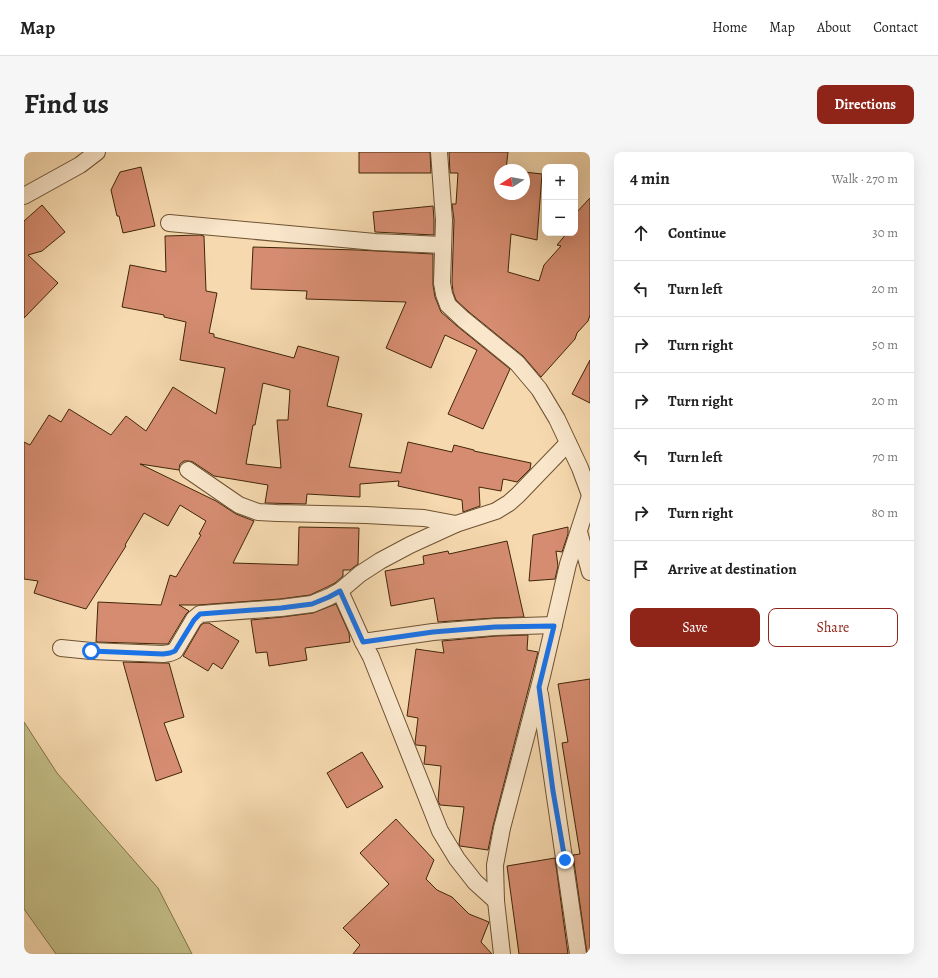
<!DOCTYPE html>
<html lang="en">
<head>
<meta charset="utf-8">
<style>
	body { margin:0; font-family:Alegreya,serif; background:#f6f6f6; color:#222 }
	.controls { position:absolute; right:12px; top:12px; display:grid; overflow:hidden; border-radius:8px; box-shadow:0 4px 16px #0002 }
	.controls button { width:36px; height:36px; display:grid; place-items:center; padding:0; border:0; border-bottom:1px solid #e0e0e0; background:#fff; color:#222; font:20px sans-serif }
	.compass { position:absolute; left:470px; top:12px; width:36px; height:36px; border-radius:50%; background:#fff; box-shadow:0 4px 16px #0002; rotate:259deg }
	.stop { position:absolute; width:12px; height:12px; margin:-9px; border:3px solid #1a73e8; border-radius:50%; background:#fff }
	.stop.end { background:#1a73e8; border-color:#fff; box-shadow:0 1px 4px #0008 }
	.list { margin:0; padding:0; list-style:none }
	h2 { display:flex; justify-content:space-between; align-items:center; height:52px; margin:0; padding:0 16px; font-size:17px }
	h2 small { font-size:13px; font-weight:400; color:#767676 }
	.list li { display:grid; grid-template-columns:26px 1fr auto; gap:12px; align-items:center; box-sizing:border-box; height:56px; padding:0 16px; border-top:1px solid #e0e0e0 }
	.list b { display:block; font-size:15px; white-space:nowrap }
	.list em { font-size:13px; font-style:normal; color:#767676 }
	.actions { display:flex; gap:8px; padding:12px 16px }
	.actions a { flex:1; padding:9px 0; border:1px solid #8f2418; border-radius:8px; text-align:center; font-size:14px; color:#8f2418 }
	.actions .main { background:#8f2418; color:#fff }
	.icon { flex:none; width:22px; height:22px; fill:none; stroke:currentColor; stroke-width:2; stroke-linecap:round; stroke-linejoin:round }
	.map { position:relative; flex:none; width:566px; height:802px; overflow:hidden; border-radius:8px }
	header { display:flex; align-items:center; gap:24px; box-sizing:border-box; height:56px; padding:0 20px; background:#fff; border-bottom:1px solid #e0e0e0 }
	header strong { font-size:19px }
	nav { display:flex; gap:22px; margin-inline-start:auto; font-size:14px }
	.intro { display:flex; align-items:center; justify-content:space-between; box-sizing:border-box; height:96px; padding:0 24px }
	h1 { margin:0; font-size:28px }
	.button { padding:10px 18px; border-radius:8px; background:#8f2418; color:#fff; font-size:14px; font-weight:700 }
	main { display:flex; gap:24px; padding:0 24px }
	aside { flex:1; background:#fff; border-radius:8px; box-shadow:0 4px 16px #0002 }
	.map>svg:first-child { display:block }
</style>
</head>
<body>
<header>
<strong>Map</strong>
<nav><a>Home</a><a>Map</a><a>About</a><a>Contact</a></nav>
</header>
<div class="intro"><h1>Find us</h1><a class="button">Directions</a></div>
<main>
<div class="map">
<svg width="566" height="802" viewBox="0 0 566 802">
	<rect width="100%" height="100%" fill="#f6d9af"/>
	<filter id="stains"><feTurbulence type="fractalNoise" baseFrequency=".005" numOctaves="4"/><feColorMatrix values="0 0 0 0 .2 0 0 0 0 .09 0 0 0 0 .02 0 0 0 .5 -.17"/></filter>
	<radialGradient id="worn" r=".72"><stop offset=".6" stop-color="#630" stop-opacity="0"/><stop offset="1" stop-color="#630" stop-opacity=".3"/></radialGradient>
	<polygon fill="#c3bd86" stroke="#827248" points="0,570 33,621 134,736 168,802 32,802 0,757"/>
	<g fill="#d58c70" stroke="#40260a" fill-rule="evenodd">
		<polygon points="335,0 406,0 407,21 335,21"/>
		<polygon points="425,0 484,0 482,18 476,18 476,42 500,42 500,20 518,22 513,88 487,82 484,120 515,129 520,113 537,94 533,93 543,81 551,81 551,62 566,46 566,163 564,169 553,181 551,187 517,225 499,204 445,160 432,148 429,140 428,130 430,68 428,52 432,52 434,21 426,21"/>
		<polygon points="117,15 131,74 99,81 95,64 93,64 87,38 96,20"/>
		<polygon points="18,53 41,80 18,99 4,103 34,131 0,166 0,69"/>
		<polygon points="409,54 410,68 410,83 351,80 349,60"/>
		<path d="M176 83 180 84 182 139 193 141 185 181 190 182V185L270 206 274 194 315 205 303 254 338 262 325 315 377 321 384 290 428 300 430 293 450 298V299L507 311 506 317 493 330 479 327 477 339 455 335 456 354 439 360 438 348 374 334 375 329 336 332V345L283 342 282 352 241 351 244 333 190 324 169 310 165 309H160L156 312 155 318 116 312 192 349 212 362 230 369 209 411 274 413 275 375 335 376 334 412 326 418H319V424L311 431 301 436 286 443 256 447 174 453H155L165 459 162 462 144 492H139L72 490 74 450 137 453 146 423 152 425 177 383 175 382 182 369 156 353 144 374 120 361 101 393 102 394 62 457 35 449 10 441 14 429 0 427V290L6 293 25 263 37 270 45 257 87 283 102 264 122 279 149 235 192 262 201 216 156 208 162 170 140 165V163L98 155 106 113 142 120 141 84ZM239 231 266 238 264 268H253L257 316 222 312 229 273H231Z"/>
		<polygon points="229,95 334,98 409,102 409,133 411,145 417,160 433,174 486,217 459,277 424,262 453,198 421,183 407,216 362,196 382,150 282,147 283,139 227,137"/>
		<polygon points="566,208 566,251 548,242"/>
		<polygon points="544,375 544,382 538,400 532,399 534,414 531,427 505,429 509,383"/>
		<polygon points="483,389 500,465 470,466 414,470 410,446 367,454 361,419 400,412 399,404 424,399 425,402"/>
		<polygon points="312,452 325,481 326,490 281,496 283,508 245,514 243,500 232,501 227,468 258,465 289,461"/>
		<polygon points="180,471 185,471 215,489 198,517 189,511 184,519 159,504 177,473"/>
		<polygon points="504,483 503,498 514,500 469,674 464,698 436,694 435,692 440,655 416,653 414,649 417,614 400,612 402,594 392,593 391,591 394,566 383,564 392,497 420,501 418,489 472,484"/>
		<polygon points="99,510 139,511 145,511 160,565 140,571 158,620 132,629"/>
		<polygon points="566,527 566,802 563,802 549,703 556,702 538,591 544,590 534,532"/>
		<polygon points="338,600 359,635 323,656 303,621"/>
		<polygon points="372,667 410,708 402,727 413,738 428,745 445,762 465,770 457,790 468,802 329,802 336,793 319,776 365,732 336,701"/>
		<polygon points="531,706 544,802 495,802 483,714"/>
	</g>
	<g fill="none" stroke-linecap="round" stroke-linejoin="round">
		<g stroke="#6e5333" stroke-width="18">
			<g id="minor">
				<polyline points="415,0 420,68 418,131 420,142 424,153 439,167 493,211 515,237 533,267 556,316 566,343"/>
				<polyline points="0,44 56,13 73,0"/>
				<polyline points="145,71 351,90 419,93"/>
				<polyline points="164,318 215,353 234,360 253,361 342,363 379,365 400,366 432,372"/>
				<polyline points="555,380 566,420"/>
				<polyline points="316,439 339,490 347,505 416,679 433,707 451,730 472,749"/>
				<polyline points="339,490 409,480 471,475 530,473"/>
				<polyline points="37,496 67,499 139,502 146,501 151,499 170,467 176,462 257,456 288,452 305,445 316,439 336,422 356,409 386,393 432,372 472,359 485,351 494,343 544,291"/>
				<path d="M516 542C528 629 542 715 554 802"/>
				<polyline points="478,802 472,749 471,713 478,676 518,524 544,412 566,344"/>
			</g>
		</g>
		<use href="#minor" stroke="#f9e6cb" stroke-width="16"/>
	</g>
	<g fill="none" stroke-linecap="round" stroke-linejoin="round">
		<polyline stroke="#1a73e8" stroke-width="5" points="67,499 139,502 146,501 151,499 170,468 176,462 257,456 288,452 305,445 316,439 339,490 409,480 471,475 530,474 515,535 529,639 541,708"/>
	</g>
	<rect width="100%" height="100%" filter="url(#stains)"/>
	<rect width="100%" height="100%" fill="url(#worn)"/>
</svg>
<div class="controls">
<button>+</button>
<button>−</button>
</div>
<svg class="compass" viewBox="-18 -18 36 36"><path d="M0-13l5 13h-10z" fill="#e53935"/><path d="M0 13l5-13h-10z" fill="#767676"/></svg>
<div class="stop" style="left:67px;top:499px"></div>
<div class="stop end" style="left:541px;top:708px"></div>
</div>
<aside>
<h2>4 min<small>Walk · 270 m</small></h2>
<ul class="list">
<li><svg class="icon" aria-label="ahead" viewBox="0 0 24 24"><path d="M12 20V5M6 11l6-6 6 6"/></svg><div><b>Continue</b></div><em>30 m</em></li>
<li><svg class="icon" aria-label="left" viewBox="0 0 24 24"><path d="M17 20v-9H6M10 6l-5 5 5 5"/></svg><div><b>Turn left</b></div><em>20 m</em></li>
<li><svg class="icon" aria-label="right" viewBox="0 0 24 24"><path d="M7 20v-9h11M14 6l5 5-5 5"/></svg><div><b>Turn right</b></div><em>50 m</em></li>
<li><svg class="icon" aria-label="right" viewBox="0 0 24 24"><path d="M7 20v-9h11M14 6l5 5-5 5"/></svg><div><b>Turn right</b></div><em>20 m</em></li>
<li><svg class="icon" aria-label="left" viewBox="0 0 24 24"><path d="M17 20v-9H6M10 6l-5 5 5 5"/></svg><div><b>Turn left</b></div><em>70 m</em></li>
<li><svg class="icon" aria-label="right" viewBox="0 0 24 24"><path d="M7 20v-9h11M14 6l5 5-5 5"/></svg><div><b>Turn right</b></div><em>80 m</em></li>
<li><svg class="icon" aria-label="arrive" viewBox="0 0 24 24"><path d="M6 21V4h12l-3 4 3 4H6"/></svg><div><b>Arrive at destination</b></div></li>
</ul>
<div class="actions"><a class="main">Save</a><a>Share</a></div>
</aside>
</main>
</body>
</html>
